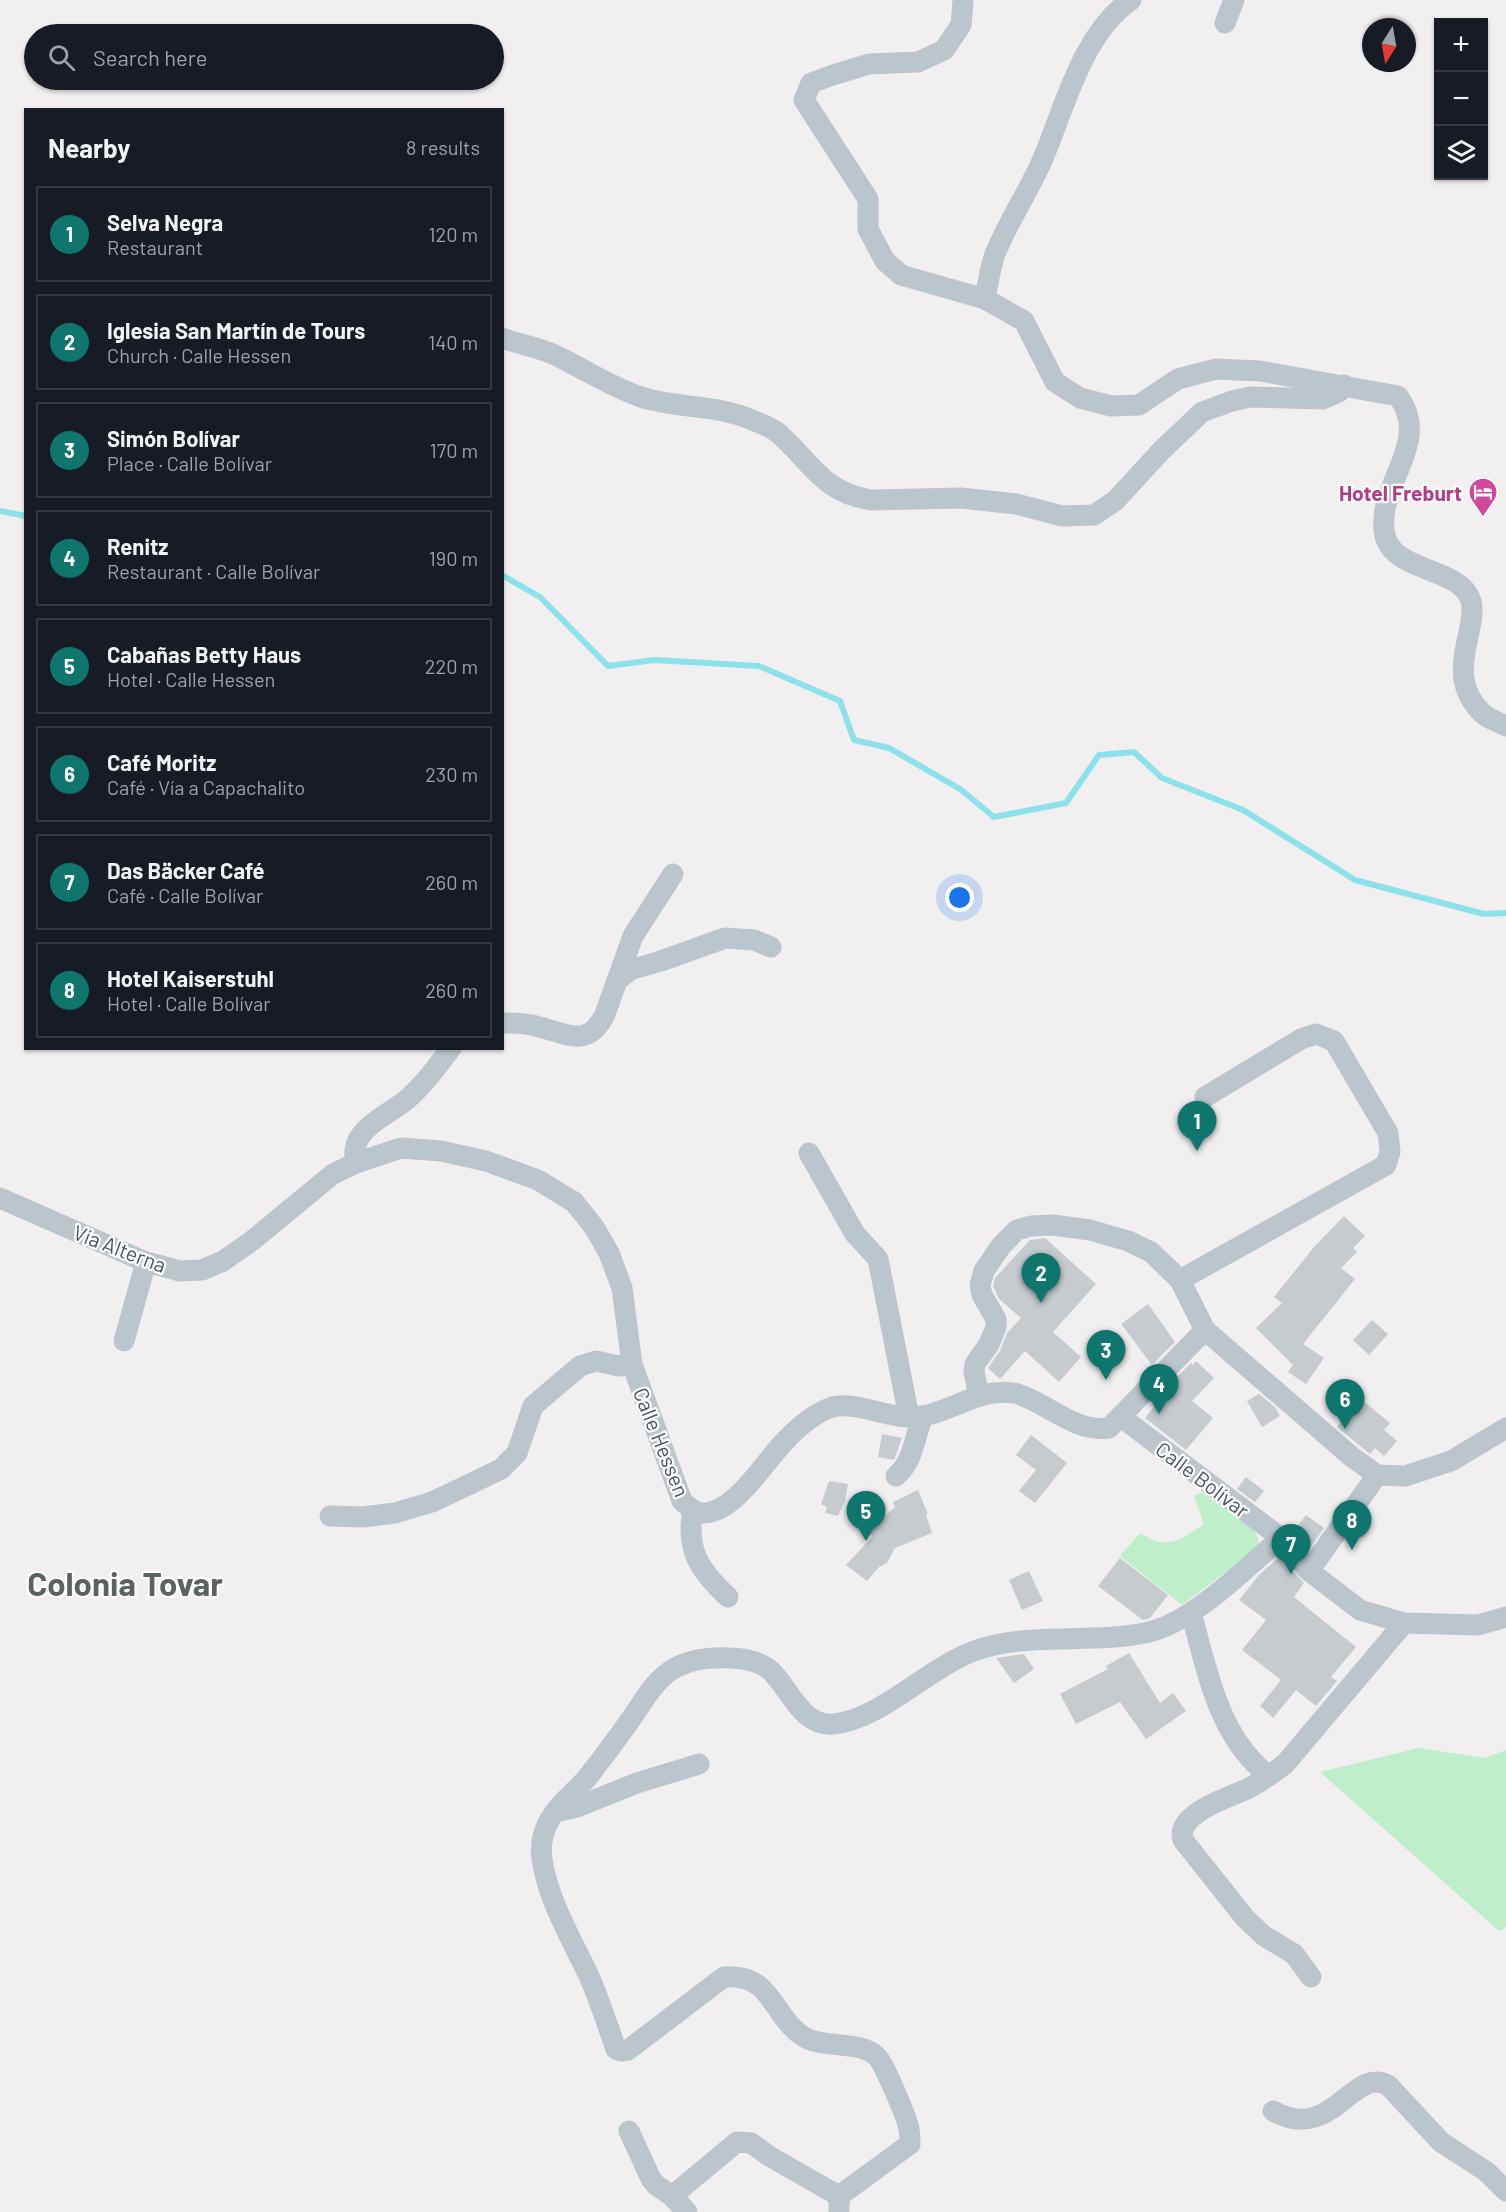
<!DOCTYPE html>
<html lang="en">
<head>
<meta charset="utf-8">
<style>
	body { margin:0; font-family:Barlow,sans-serif; background:#20242c; color:#f1f3f6 }
	.controls { position:absolute; right:18px; top:18px; display:grid; overflow:hidden; border-radius:0px; box-shadow:0 2px 4px #0004 }
	.controls button { width:54px; height:54px; display:grid; place-items:center; padding:0; border:0; border-bottom:2px solid #363941; background:#171b24; color:#f1f3f6; font:30px sans-serif }
	.compass { position:absolute; left:1362px; top:18px; width:54px; height:54px; border-radius:50%; background:#171b24; box-shadow:0 2px 4px #0004; rotate:191deg }
	.you { position:absolute; left:960px; top:898px; width:21px; height:21px; margin:-15px; border:4px solid #fff; border-radius:50%; background:#1a73e8; box-shadow:0 0 0 9px #1a73e833 }
	.badge { display:grid; place-items:center; width:39px; height:39px; border-radius:50%; background:#0f766e; color:#fff; font-size:20px; font-weight:700 }
	.pin { position:absolute; translate:-50% -50px; filter:drop-shadow(0 2px 3px #0008) }
	.pin::after { content:''; position:absolute; top:32px; width:21px; height:18px; background:inherit; clip-path:polygon(0 0,100% 0,50% 100%) }
	.list { margin:0; padding:0; list-style:none }
	h2 { display:flex; justify-content:space-between; align-items:center; height:78px; margin:0; padding:0 24px; font-size:26px }
	h2 small { font-size:20px; font-weight:400; color:#9ea1a6 }
	.list li { display:grid; grid-template-columns:39px 1fr auto; gap:18px; align-items:center; box-sizing:border-box; height:96px; margin:0 12px 12px; padding:0 12px; border:2px solid #363941; border-radius:0px }
	.list b { display:block; font-size:22px; white-space:nowrap }
	.list p { margin:0; font-size:20px; white-space:nowrap; color:#9ea1a6 }
	.list em { font-size:20px; font-style:normal; color:#9ea1a6 }
	.icon { flex:none; width:33px; height:33px; fill:none; stroke:currentColor; stroke-width:2; stroke-linecap:round; stroke-linejoin:round }
	.map { position:relative; flex:none; width:1506px; height:2212px; overflow:hidden }
	.search { position:absolute; background:#171b24; box-shadow:0 2px 4px #0004; left:24px; top:24px; width:480px; height:66px; display:flex; align-items:center; gap:15px; box-sizing:border-box; padding:0 21px; border-radius:33px; color:#9ea1a6; font-size:22px }
	.panel { position:absolute; background:#171b24; box-shadow:0 2px 4px #0004; left:24px; top:108px; width:480px; height:942px; border-radius:0px }
	.map>svg:first-child { display:block }
</style>
</head>
<body>
<div class="map">
<svg width="1506" height="2212" viewBox="0 0 1506 2212">
	<rect width="100%" height="100%" fill="#f2eff0"/>
	<g fill="#bfeecb">
		<path d="M1201 1492 1255 1531 1259 1541 1258 1548 1182 1605 1120 1556 1140 1533C1167 1551 1178 1541 1203 1525L1202 1519 1194 1496Z"/>
		<polygon points="1419,1748 1485,1758 1506,1750 1506,1927 1499,1931 1320,1772"/>
	</g>
	<g fill="none" stroke-linecap="round" stroke-linejoin="round">
		<g stroke="#8de2ea" stroke-width="6">
			<polyline points="0,511 26,516"/>
			<polyline points="502,575 540,597 608,666 654,660 759,666 840,701 854,740 889,748 960,789 994,817 1066,803 1099,755 1134,752 1162,778 1243,810 1355,880 1484,914 1506,913"/>
		</g>
	</g>
	<g fill="#c6cbcf">
		<polygon points="1344,1216 1365,1236 1353,1248 1357,1252 1341,1268 1355,1279 1303,1344 1324,1358 1306,1384 1288,1372 1293,1365 1256,1328 1282,1303 1274,1297 1314,1247"/>
		<polygon points="1045,1238 1096,1284 1053,1332 1081,1357 1059,1382 1025,1351 1000,1379 988,1368 1000,1351 1007,1333 1021,1318 999,1299 993,1286 995,1278 1030,1240"/>
		<polygon points="1148,1304 1175,1342 1152,1365 1121,1324"/>
		<polygon points="1372,1320 1388,1334 1369,1355 1353,1340"/>
		<polygon points="1196,1361 1214,1378 1192,1401 1213,1418 1186,1450 1145,1418 1169,1388 1168,1386 1191,1363 1193,1365"/>
		<polygon points="1259,1394 1275,1407 1280,1416 1262,1427 1247,1401"/>
		<polygon points="1361,1399 1390,1423 1384,1430 1397,1441 1384,1456 1375,1448 1370,1454 1337,1427"/>
		<polygon points="882,1434 902,1438 894,1460 878,1457"/>
		<polygon points="1031,1435 1067,1463 1035,1503 1019,1491 1036,1470 1016,1455"/>
		<polygon points="1246,1477 1264,1491 1255,1502 1237,1489"/>
		<polygon points="829,1481 848,1484 845,1501 838,1516 825,1513 827,1507 821,1504"/>
		<polygon points="918,1490 928,1514 926,1515 932,1533 895,1548 887,1563 879,1567 867,1581 846,1565 873,1536 868,1532 895,1507 893,1502"/>
		<polygon points="1306,1515 1324,1528 1308,1550 1293,1532"/>
		<polygon points="1280,1556 1304,1583 1294,1597 1356,1647 1331,1677 1337,1681 1316,1706 1296,1690 1273,1718 1260,1706 1281,1680 1242,1650 1266,1620 1239,1600 1259,1575"/>
		<polygon points="1120,1558 1168,1595 1150,1618 1143,1620 1098,1586"/>
		<polygon points="1029,1571 1043,1601 1022,1610 1009,1580"/>
		<polygon points="1129,1653 1160,1703 1173,1693 1186,1711 1146,1739 1120,1702 1076,1724 1060,1694 1108,1669 1106,1666"/>
		<polygon points="1024,1654 1034,1669 1014,1683 996,1658"/>
	</g>
	<g fill="none" stroke-linecap="round" stroke-linejoin="round">
		<g stroke="#bbc6cc" stroke-width="21">
			<path d="M963 0 961 25 944 50 918 62 869 64 833 75 811 83 804 100 868 199V229L885 261 901 275 985 299 1024 321 1055 382 1080 398 1111 406 1139 405 1178 379 1216 369 1260 371 1398 396C1432 442 1379 481 1384 530 1388 574 1460 565 1471 601 1474 611 1470 627 1468 637 1461 666 1459 690 1482 713 1488 719 1499 722 1506 726"/>
			<polyline points="1225,23 1234,0"/>
			<path d="M985 299C988 284 990 268 995 254 1008 222 1027 194 1041 163 1064 111 1081 34 1131 0"/>
			<path d="M502 338C521 345 542 348 559 357 586 370 611 387 641 397 678 409 716 404 752 420 760 423 770 427 777 432 811 461 821 492 871 500L961 498 1016 504 1062 516 1094 515 1115 501 1161 451 1202 412 1232 401 1250 397 1323 399 1339 392 1344 385"/>
			<polyline points="619,979 630,970 661,961 725,938 754,940 771,947"/>
			<path d="M502 1023C513 1023 525 1023 536 1026 565 1033 588 1050 605 1014L633 936 673 874"/>
			<polyline points="809,1153 855,1234 878,1259 909,1417"/>
			<path d="M356 1163C354 1155 354 1148 358 1140 367 1123 390 1113 405 1101 423 1086 437 1067 451 1048"/>
			<path d="M0 1198 146 1262 180 1271 202 1270 223 1261 253 1240 333 1174 356 1163 401 1148 441 1151 486 1161 538 1180 574 1202 594 1227 609 1253 622 1288 632 1364 682 1501C688 1506 693 1512 701 1513 734 1515 765 1461 785 1441 799 1426 813 1414 832 1407 852 1401 887 1417 908 1417 946 1418 975 1387 1013 1393 1019 1393 1024 1397 1030 1399 1056 1411 1079 1432 1109 1428L1205 1330"/>
			<polyline points="1180,1280 1386,1165 1390,1152 1388,1133 1334,1041 1316,1034 1301,1039 1205,1097"/>
			<polyline points="124,1341 146,1262"/>
			<polyline points="979,1396 974,1372 975,1364 989,1344 996,1327 996,1319 982,1295 980,1285 984,1271 1001,1246 1017,1230 1031,1226 1053,1225 1090,1230 1128,1241 1151,1252 1180,1280 1205,1330 1352,1457 1377,1475"/>
			<polyline points="1121,1417 1281,1538 1309,1571 1360,1610 1404,1623 1478,1625 1506,1617"/>
			<polyline points="1377,1475 1405,1476 1451,1461 1506,1428"/>
			<path d="M896 1476C913 1463 915 1435 923 1416"/>
			<path d="M693 1511C685 1550 701 1572 728 1597"/>
			<polyline points="330,1516 363,1517 395,1513 432,1502 468,1485 501,1469 517,1453 533,1406 580,1366 596,1361 619,1366 632,1364"/>
			<polyline points="1309,1571 1377,1475"/>
			<path d="M1191 1613C1208 1672 1218 1737 1269 1776"/>
			<polyline points="555,1812 577,1807 637,1783 699,1764"/>
			<path d="M1311 1977 1294 1954 1264 1936 1245 1918 1183 1840C1175 1813 1231 1797 1249 1788 1262 1781 1273 1773 1285 1764L1404 1623"/>
			<path d="M1273 2111C1332 2144 1352 2066 1388 2085L1441 2142 1487 2172 1506 2191"/>
			<polyline points="629,2131 651,2179 656,2185 672,2196 687,2212"/>
			<polyline points="672,2196 737,2142 751,2143 769,2156 839,2196 839,2212"/>
			<path d="M839 2196 910 2144C910 2138 910 2132 908 2125 906 2116 884 2064 878 2058 864 2040 824 2049 804 2037 771 2016 773 1973 724 1977L628 2050 621 2051 616 2049C607 2024 599 1998 588 1974 571 1938 548 1900 542 1859 540 1846 543 1832 549 1821 558 1804 575 1792 587 1778 602 1759 617 1739 631 1719 643 1702 653 1683 670 1671 688 1659 709 1657 730 1658 744 1658 762 1662 772 1672 791 1691 802 1727 834 1724 881 1719 928 1668 974 1651 1030 1631 1091 1645 1149 1632 1193 1622 1246 1568 1281 1538"/>
		</g>
	</g>
	<defs>
		<g id="hotel-pin" transform="scale(1.5)"><path d="M0 17L-7.5 6A9.5 9.5 0 1 1 7.5 6Z" fill="#d1479c" stroke="#fff"/><path d="M-6-4.5h1.5V1H6V5H4.5V3h-9V5H-6ZM-4 0a1.8 1.8 0 1 1 3.6 0ZM.5 0V-2.5h3Q6-2.5 6 0Z" fill="#fff"/></g>
	</defs>
	<g fill-rule="evenodd">
		<use href="#hotel-pin" x="1483" y="492"/>
	</g>
	<g text-anchor="middle" dominant-baseline="central" stroke-width="4.5" stroke-linejoin="round" paint-order="stroke">
		<g font-size="21" font-weight="bold" fill="#b23c85" stroke="#fff" text-anchor="end">
			<text x="1462" y="492">Hotel Freburt</text>
		</g>
		<g font-size="21" fill="#48555c" stroke="#fff">
			<text transform="translate(120 1248) rotate(21)">Vía Alterna</text>
			<text transform="translate(662 1442) rotate(68)">Calle Hessen</text>
			<text transform="translate(1203 1479) rotate(37)">Calle Bolívar</text>
		</g>
		<g font-size="33" font-weight="bold" fill="#5c6164" stroke="#fff">
			<text x="125" y="1583">Colonia Tovar</text>
		</g>
	</g>
</svg>
<div class="controls">
<button>+</button>
<button>−</button>
<button><svg class="icon" aria-label="layers" viewBox="0 0 24 24"><path d="M12 4l9 5-9 5-9-5zM3 14l9 5 9-5"/></svg></button>
</div>
<svg class="compass" viewBox="-18 -18 36 36"><path d="M0-13l5 13h-10z" fill="#e53935"/><path d="M0 13l5-13h-10z" fill="#9ea1a6"/></svg>
<div class="you"></div>
<div class="pin badge" style="left:1197px;top:1151px">1</div>
<div class="pin badge" style="left:1041px;top:1303px">2</div>
<div class="pin badge" style="left:1106px;top:1380px">3</div>
<div class="pin badge" style="left:1159px;top:1414px">4</div>
<div class="pin badge" style="left:866px;top:1541px">5</div>
<div class="pin badge" style="left:1345px;top:1429px">6</div>
<div class="pin badge" style="left:1291px;top:1574px">7</div>
<div class="pin badge" style="left:1352px;top:1550px">8</div>
<div class="search"><svg class="icon" aria-label="search" viewBox="0 0 24 24"><circle cx="10" cy="10" r="6"/><path d="M15 15l6 6"/></svg>Search here</div>
<section class="panel">
<h2>Nearby<small>8 results</small></h2>
<ul class="list">
<li><span class="badge">1</span><div><b>Selva Negra</b><p>Restaurant</p></div><em>120 m</em></li>
<li><span class="badge">2</span><div><b>Iglesia San Martín de Tours</b><p>Church · Calle Hessen</p></div><em>140 m</em></li>
<li><span class="badge">3</span><div><b>Simón Bolívar</b><p>Place · Calle Bolívar</p></div><em>170 m</em></li>
<li><span class="badge">4</span><div><b>Renitz</b><p>Restaurant · Calle Bolívar</p></div><em>190 m</em></li>
<li><span class="badge">5</span><div><b>Cabañas Betty Haus</b><p>Hotel · Calle Hessen</p></div><em>220 m</em></li>
<li><span class="badge">6</span><div><b>Café Moritz</b><p>Café · Vía a Capachalito</p></div><em>230 m</em></li>
<li><span class="badge">7</span><div><b>Das Bäcker Café</b><p>Café · Calle Bolívar</p></div><em>260 m</em></li>
<li><span class="badge">8</span><div><b>Hotel Kaiserstuhl</b><p>Hotel · Calle Bolívar</p></div><em>260 m</em></li>
</ul>
</section>
</div>
</body>
</html>
